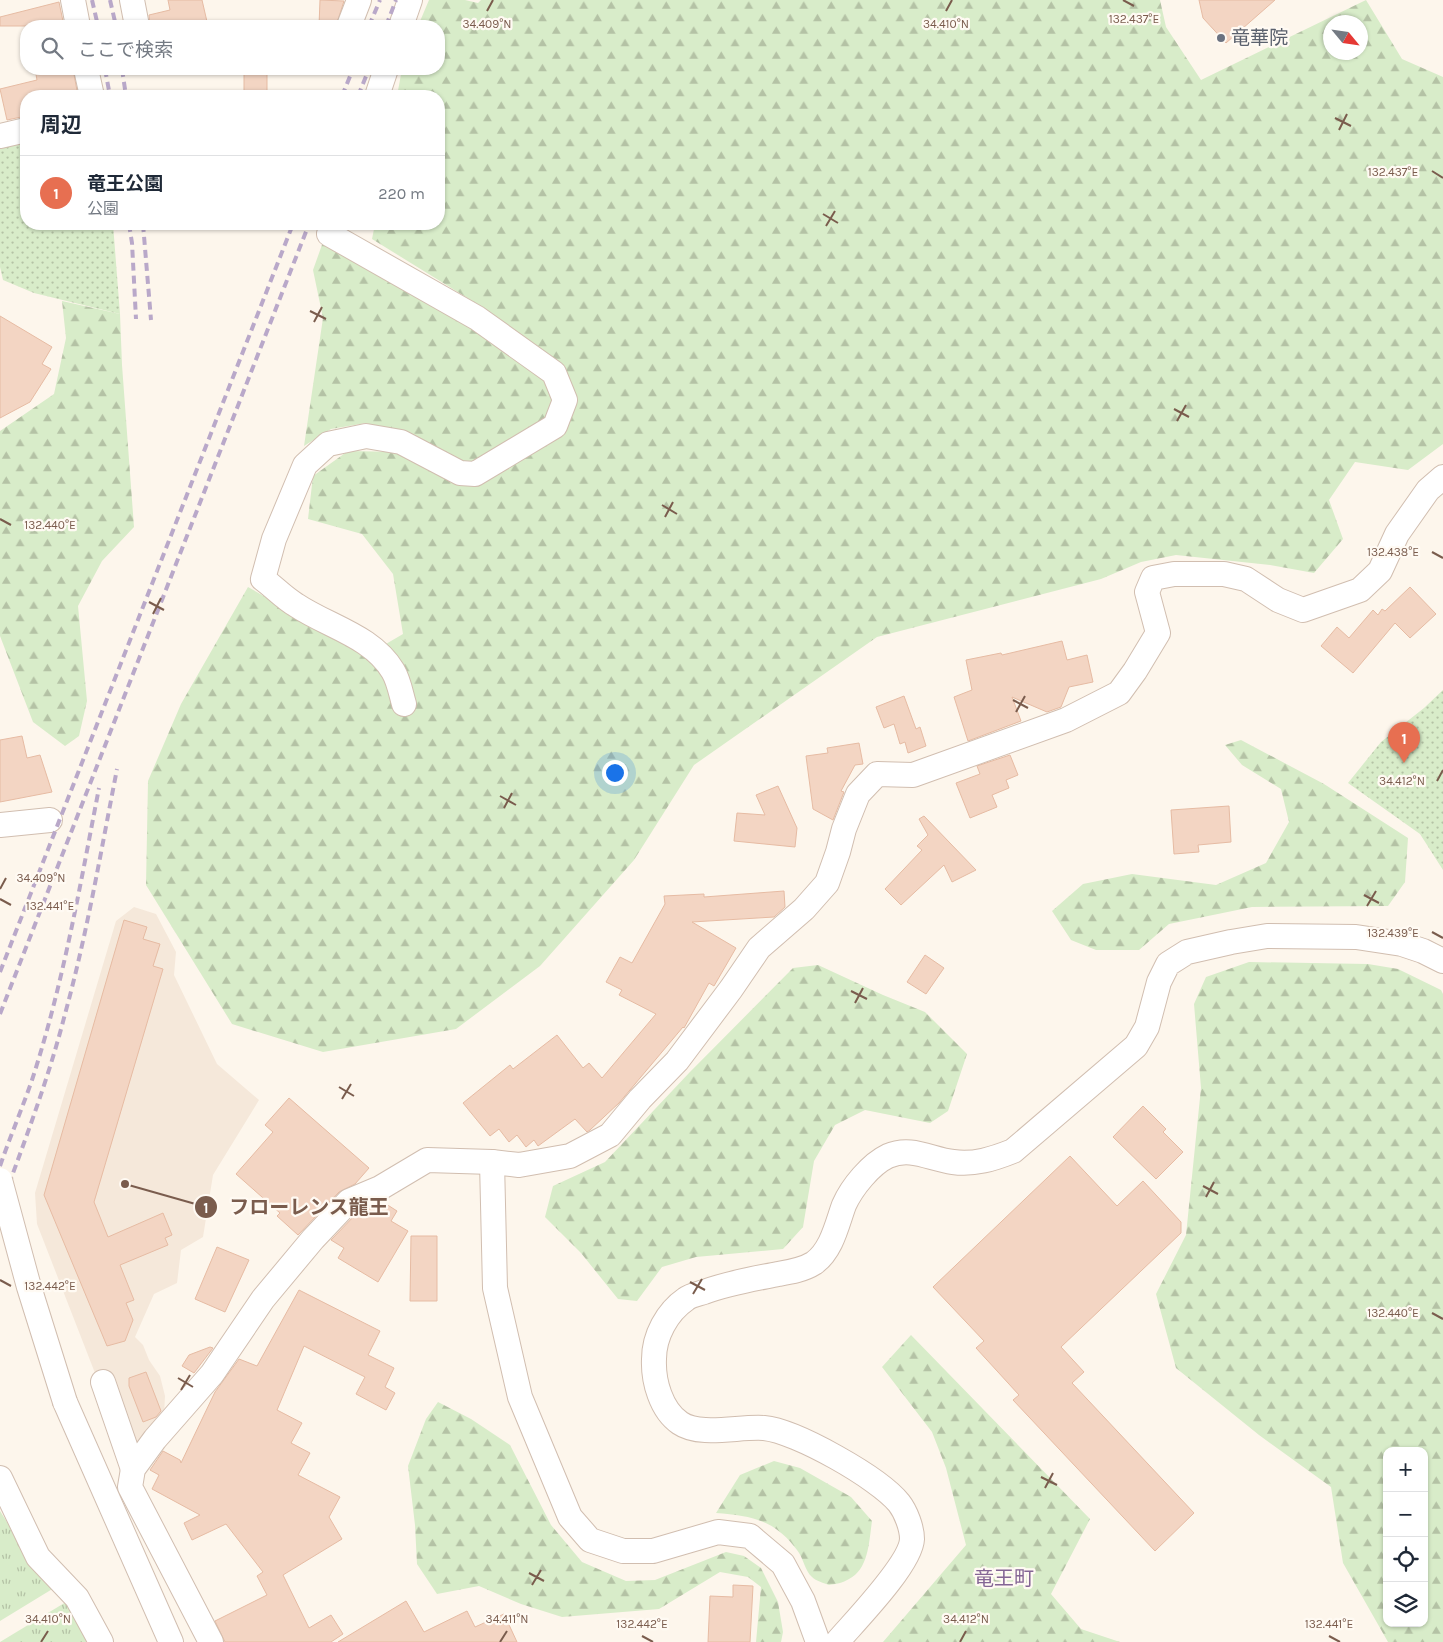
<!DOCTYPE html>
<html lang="ja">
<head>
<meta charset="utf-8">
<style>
	body { margin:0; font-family:Karla,"Noto Sans JP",sans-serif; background:#f2f2f3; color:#1f2937 }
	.controls { position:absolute; right:15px; bottom:15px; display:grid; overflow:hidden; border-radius:10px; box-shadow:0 1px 4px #0004 }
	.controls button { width:45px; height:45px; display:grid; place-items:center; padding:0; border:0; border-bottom:1px solid #e0e1e3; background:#fff; color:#1f2937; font:25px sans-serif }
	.compass { position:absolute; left:1323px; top:15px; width:45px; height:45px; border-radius:50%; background:#fff; box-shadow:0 1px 4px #0004; rotate:119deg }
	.you { position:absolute; left:614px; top:772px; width:18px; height:18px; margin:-12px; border:4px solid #fff; border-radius:50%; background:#1a73e8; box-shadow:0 0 0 8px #1a73e833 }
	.badge { display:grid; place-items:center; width:32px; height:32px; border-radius:50%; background:#e76f51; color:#fff; font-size:16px; font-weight:700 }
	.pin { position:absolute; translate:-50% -41px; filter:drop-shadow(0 1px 2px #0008) }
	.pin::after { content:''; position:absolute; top:26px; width:18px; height:15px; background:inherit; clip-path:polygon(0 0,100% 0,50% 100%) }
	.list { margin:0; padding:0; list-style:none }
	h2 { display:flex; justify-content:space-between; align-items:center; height:65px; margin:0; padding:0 20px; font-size:21px }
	h2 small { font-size:16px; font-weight:400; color:#747a83 }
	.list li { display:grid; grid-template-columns:32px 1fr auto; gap:15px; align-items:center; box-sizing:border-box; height:75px; padding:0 20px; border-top:1px solid #e0e1e3 }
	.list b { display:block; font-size:19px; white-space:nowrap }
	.list p { margin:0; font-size:16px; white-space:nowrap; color:#747a83 }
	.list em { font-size:16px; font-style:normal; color:#747a83 }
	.icon { flex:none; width:28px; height:28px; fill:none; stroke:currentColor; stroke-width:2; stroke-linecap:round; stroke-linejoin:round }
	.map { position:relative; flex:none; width:1443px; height:1642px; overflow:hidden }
	.search { position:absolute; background:#fff; box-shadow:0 1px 4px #0004; left:20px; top:20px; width:425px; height:55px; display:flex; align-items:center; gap:12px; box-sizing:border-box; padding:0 18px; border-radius:20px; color:#747a83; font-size:19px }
	.panel { position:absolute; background:#fff; box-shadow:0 1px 4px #0004; left:20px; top:90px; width:425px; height:140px; border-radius:20px }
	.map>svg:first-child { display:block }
</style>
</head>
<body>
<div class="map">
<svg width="1443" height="1642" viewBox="0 0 1443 1642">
	<defs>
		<pattern id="grass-tufts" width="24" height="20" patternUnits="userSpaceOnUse" patternTransform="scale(1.25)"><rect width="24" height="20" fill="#d8ecc9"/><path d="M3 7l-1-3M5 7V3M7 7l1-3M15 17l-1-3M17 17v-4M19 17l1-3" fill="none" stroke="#b4c2a5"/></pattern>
		<pattern id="forest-firs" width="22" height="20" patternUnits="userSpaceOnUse" patternTransform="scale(1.25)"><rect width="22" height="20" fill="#d8ecc9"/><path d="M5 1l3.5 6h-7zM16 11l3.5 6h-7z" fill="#b4c2a5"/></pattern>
		<pattern id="park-dots" width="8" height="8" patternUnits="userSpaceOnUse" patternTransform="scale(1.25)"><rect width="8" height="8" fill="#d8ecc9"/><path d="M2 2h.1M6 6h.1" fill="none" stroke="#b4c2a5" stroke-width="1.8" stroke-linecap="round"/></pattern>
	</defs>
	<rect width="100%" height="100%" fill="#fdf6ec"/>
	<polygon fill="#f5e8da" points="134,907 156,914 176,952 174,975 217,1064 259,1100 213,1175 203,1237 181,1250 177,1283 154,1294 135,1337 143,1345 149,1360 160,1376 165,1396 164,1415 130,1463 37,1224 35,1193 116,921"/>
	<g fill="url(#grass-tufts)">
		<polygon points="0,1511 31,1560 54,1588 0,1621"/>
		<polygon points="66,1602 94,1642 0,1642"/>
	</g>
	<g fill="url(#forest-firs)" fill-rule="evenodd">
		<path d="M429 0H465L478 3 481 0H1160L1166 27 1201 80 1366 0 1402 59 1443 77V444L1408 470 1355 462 1329 500 1343 539 1314 573 1270 565 1176 555 1141 562 1101 579 877 637 694 765 634 860 540 966 456 1029 323 1052 232 1024 146 885 148 781 181 704 248 587 367 655 403 634 393 574 362 534 308 519 313 476 348 451 400 452 449 477 561 432 557 363 482 307 372 239 375 224H439V96H397L402 69H439V26H418ZM1330 22H1360V52H1330Z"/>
		<polygon points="323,242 468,321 548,378 557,401 548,420 476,464 462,465 406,436 366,423 331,429 304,446 323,318 313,270"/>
		<polygon points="62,301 120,314 122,365 134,527 102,561 78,606 87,701 79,736 65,746 33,722 0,636 0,431 54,394 66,338"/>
		<polygon points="1241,740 1324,784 1408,838 1405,882 1388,906 1252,907 1169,924 1139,950 1096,950 1071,940 1052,911 1083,884 1132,874 1216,885 1266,863 1289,822 1281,789 1242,765 1225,745"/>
		<path d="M1249 962 1368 964 1398 969 1441 990 1443 994V1642H1388L1343 1563 1331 1487 1259 1435 1176 1368 1156 1294 1186 1235 1201 1088 1194 1004 1206 977ZM1387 1451H1424V1623H1387Z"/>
		<polygon points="818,965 883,995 925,1012 967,1054 948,1111 930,1123 865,1110 835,1125 814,1161 803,1227 783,1249 696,1257 662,1267 637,1301 618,1299 581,1253 545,1217 553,1186 605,1162 689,1073 793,968"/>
		<polygon points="911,1335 1090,1519 1051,1594 1081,1629 1120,1642 883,1642 966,1545 946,1468 932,1432 882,1367"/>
		<polygon points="438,1402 471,1419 510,1445 551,1525 582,1562 626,1581 655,1580 726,1552 744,1556 761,1568 778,1602 783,1632 781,1642 756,1642 761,1587 748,1577 720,1572 659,1609 562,1617 521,1604 479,1586 437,1594 417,1564 415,1525 408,1466 426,1419"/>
		<path d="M774 1461 800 1468 851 1497 872 1521C869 1541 869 1569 849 1579 843 1583 835 1584 829 1585 824 1583 816 1581 812 1577 805 1571 803 1557 797 1550 774 1519 751 1516 716 1513L740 1475Z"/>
	</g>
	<g fill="url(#park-dots)">
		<polygon points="26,136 26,224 113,224 120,314 34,293 3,280 0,267 0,142"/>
		<polygon points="1443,690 1443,870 1420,834 1348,783 1381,742 1424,708"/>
	</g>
	<g fill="#f3d5c3" stroke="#e6bba3">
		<polygon points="168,0 202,0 208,26 150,26 149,15 170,10"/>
		<polygon points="320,0 344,1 336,26 319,26"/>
		<polygon points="1199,0 1275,0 1226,43 1203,18"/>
		<polygon points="59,2 64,26 0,26 0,17"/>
		<polygon points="35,69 73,69 78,96 26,96 26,116 7,120 0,89 37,80"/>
		<rect x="244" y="70" width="23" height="26"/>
		<polygon points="0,316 52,347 42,364 51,369 30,402 0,418"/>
		<polygon points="1410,587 1436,614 1410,638 1395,623 1353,673 1321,646 1337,627 1349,638 1373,610 1378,615 1382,609 1385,611"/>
		<polygon points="1062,641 1067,660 1087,655 1093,682 1069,687 1061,707 1047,712 1012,697 1021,721 968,741 954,697 972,690 966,660 1001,653 1002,655"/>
		<polygon points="904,696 916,729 920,727 926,746 908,753 905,742 900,744 894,724 884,728 876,707"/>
		<polygon points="22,736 27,758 40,755 52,792 0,802 0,740"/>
		<polygon points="859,743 863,764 855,765 841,791 844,792 833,820 813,809 806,756 828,753 827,748"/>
		<polygon points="1010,755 1018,775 1006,780 1009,788 992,795 997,807 970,818 956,783 980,774 977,766"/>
		<polygon points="778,786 797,828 795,847 734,841 737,813 765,815 756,795"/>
		<polygon points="1229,806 1231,842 1198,845 1199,852 1174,854 1171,810"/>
		<polygon points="924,816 976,870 952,882 944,865 901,905 885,889 922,850 917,846 928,835 919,819"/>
		<polygon points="784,891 785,907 774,917 692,922 736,948 714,986 709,983 684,1028 683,1027 619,1103 590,1130 587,1132 575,1119 538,1146 534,1140 526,1147 517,1135 509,1142 499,1129 490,1136 463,1103 510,1065 513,1069 557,1035 583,1068 589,1063 602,1078 656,1014 619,995 622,990 606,982 620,957 632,963 665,904 664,896 704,894 704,897"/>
		<polygon points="124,920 147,927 143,939 160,944 153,966 163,969 94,1202 108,1237 163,1213 172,1235 165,1238 168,1245 120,1265 134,1300 126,1303 133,1320 125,1341 107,1346 44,1195"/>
		<polygon points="925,955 944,968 926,994 907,982"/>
		<polygon points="289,1098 369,1168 355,1184 339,1192 298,1235 277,1216 280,1213 236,1174 273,1132 265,1125"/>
		<polygon points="1143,1106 1166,1129 1163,1132 1183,1152 1156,1179 1113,1137"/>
		<polygon points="1070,1156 1117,1206 1143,1181 1181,1222 1181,1233 1061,1347 1084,1372 1072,1383 1194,1513 1155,1551 1013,1400 1019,1395 976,1348 984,1341 933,1287"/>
		<polygon points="383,1202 397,1211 391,1221 408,1231 378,1282 338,1258 344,1248 331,1240 357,1213"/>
		<polygon points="411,1236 437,1236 437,1301 410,1301"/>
		<polygon points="217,1247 249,1260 225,1312 195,1299"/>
		<polygon points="299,1290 380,1331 368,1355 394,1368 385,1387 395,1393 386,1410 356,1394 365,1377 304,1346 277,1410 302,1423 291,1443 310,1453 298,1475 340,1497 329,1517 342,1539 283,1575 309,1628 331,1615 343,1634 331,1642 225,1642 215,1621 267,1595 257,1576 263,1572 226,1524 192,1540 184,1523 200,1515 152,1489 159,1475 150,1470 163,1451 180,1460 181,1463 215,1392 239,1359 257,1366"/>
		<polygon points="210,1347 213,1348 194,1373 182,1366 189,1355"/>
		<polygon points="146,1372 161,1411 156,1417 143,1422 129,1386 129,1378"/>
		<polygon points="733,1585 753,1586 750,1642 708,1642 710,1596 733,1597"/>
		<polygon points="406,1601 424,1632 467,1611 475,1627 504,1614 517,1642 338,1642"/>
	</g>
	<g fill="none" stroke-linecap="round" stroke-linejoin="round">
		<g stroke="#d1beb0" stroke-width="26">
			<g id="minor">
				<polyline points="73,0 78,26"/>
				<polyline points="132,0 137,26"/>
				<polyline points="349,26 359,0"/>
				<polyline points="401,26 410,0"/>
				<polyline points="86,69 92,96"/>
				<polyline points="377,96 386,69"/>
				<polyline points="0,136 26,130"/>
				<path d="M333 224 329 234 477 318 554 373 565 400 555 426 475 474 460 473 401 442 366 436 328 444 305 465 274 539 263 579C274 587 284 598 296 605 329 627 372 636 393 671 399 681 401 694 404 704"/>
				<polyline points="0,825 50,820"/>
				<polyline points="492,1162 495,1288 520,1397 570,1517 590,1540 623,1551 653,1551 718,1532 750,1536 783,1564 803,1601 818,1642"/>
				<polyline points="103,1382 133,1469"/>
				<polyline points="65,1402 171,1642"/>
				<polyline points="0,1478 38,1557 77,1598 101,1642"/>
				<polyline points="211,1642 130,1487 133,1469 155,1439 212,1374 263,1299 313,1239 349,1201 380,1188 427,1160 492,1162 519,1165 570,1156 610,1135 640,1099 677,1061 731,989 759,948 804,909 827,883 838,852 844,829 858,794 877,774 913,775 1066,720 1119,693 1135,671 1158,633 1147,592 1153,578 1174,574 1224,574 1246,579 1278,600 1303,610 1360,590 1380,571 1397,534 1428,490 1443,477"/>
				<path d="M837 1642C855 1621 911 1564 912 1539 912 1528 906 1512 899 1503 879 1478 796 1431 764 1428 740 1426 700 1437 680 1423 661 1410 653 1381 654 1359 654 1336 667 1312 686 1299 691 1295 698 1294 704 1292 728 1283 753 1279 778 1274 790 1272 803 1270 814 1263 832 1250 837 1224 844 1205 852 1187 871 1164 888 1156 911 1146 930 1159 953 1162 974 1165 993 1159 1013 1151L1136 1046 1147 1027 1159 982 1168 964 1187 952 1231 942 1267 936 1356 937 1402 944 1423 951 1443 961"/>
			</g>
		</g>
		<use href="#minor" stroke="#fff" stroke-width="24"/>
		<g stroke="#b9a8c9" stroke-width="4" stroke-dasharray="8 5" stroke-linecap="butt">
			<polyline points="92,0 98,26"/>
			<polyline points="110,0 116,26"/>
			<polyline points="369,26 380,0"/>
			<polyline points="386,26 396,0"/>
			<polyline points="105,69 110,96"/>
			<polyline points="122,69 126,96"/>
			<polyline points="342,96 353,69"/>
			<polyline points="358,96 369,69"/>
			<polyline points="129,224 132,243 136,319"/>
			<polyline points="143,224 151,320"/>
			<polyline points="0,972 293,224"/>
			<polyline points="0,1014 309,224"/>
			<path d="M0 1166C10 1137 22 1109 32 1080 63 985 80 886 99 788"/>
			<path d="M0 1209C23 1145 48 1081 65 1014 87 934 101 851 117 769"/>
		</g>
		<g stroke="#d1beb0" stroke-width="26" stroke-linecap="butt">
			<polyline id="minor-bridge" points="0,1180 29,1287 65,1402"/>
		</g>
		<use href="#minor-bridge" stroke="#fff" stroke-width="24"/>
	</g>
	<path fill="none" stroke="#7a5c4d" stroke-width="2" d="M1123 0 1134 6M487 11 493 0M946 11 952 0M1335 118 1351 126M1339 130 1347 114M1432 171 1443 178M823 214 838 223M826 226 835 211M310 311 326 319M314 322 322 307M1174 409 1189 417M1177 421 1186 405M662 505 677 514M665 517 673 502M0 519 11 525M1432 552 1443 558M149 602 164 610M153 614 161 598M1013 700 1028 708M1016 712 1025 696M1437 781 1443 770M500 796 516 805M504 808 512 793M0 889 6 878M1364 895 1379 903M0 899 11 905M1367 906 1376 891M1432 932 1443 938M851 991 867 999M855 1003 863 988M339 1087 354 1096M342 1099 351 1084M1203 1186 1218 1194M1206 1197 1214 1182M0 1280 11 1286M690 1282 705 1290M693 1294 702 1279M1432 1313 1443 1319M178 1378 193 1387M181 1390 190 1375M1041 1477 1057 1485M1045 1488 1053 1473M529 1573 544 1581M532 1585 541 1570M642 1636 653 1642M1329 1636 1340 1642M41 1642 48 1631M500 1642 507 1631M960 1642 966 1631"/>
	<circle fill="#6b7280" stroke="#fffaf3" stroke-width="2" cx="1221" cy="38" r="5"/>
	<g text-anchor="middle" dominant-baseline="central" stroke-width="4.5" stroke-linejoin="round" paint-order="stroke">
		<g font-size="19" fill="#5b616d" stroke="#fffaf3" text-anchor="start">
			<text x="1231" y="38">竜華院</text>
		</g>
		<g font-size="20" fill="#846695" stroke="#fffaf3">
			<text x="1004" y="1578">竜王町</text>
		</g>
	</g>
	<g font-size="12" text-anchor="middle" fill="#7a5c4d" stroke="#fffaf3" stroke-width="4.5" stroke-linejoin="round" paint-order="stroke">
		<text x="1134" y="23">132.437°E</text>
		<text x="487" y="28">34.409°N</text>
		<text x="946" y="28">34.410°N</text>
		<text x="1393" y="176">132.437°E</text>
		<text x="50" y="529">132.440°E</text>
		<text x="1393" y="556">132.438°E</text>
		<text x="1402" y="785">34.412°N</text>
		<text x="41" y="882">34.409°N</text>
		<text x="50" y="910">132.441°E</text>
		<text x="1393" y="937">132.439°E</text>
		<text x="50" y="1290">132.442°E</text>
		<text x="1393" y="1317">132.440°E</text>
		<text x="48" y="1623">34.410°N</text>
		<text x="507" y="1623">34.411°N</text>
		<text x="966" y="1623">34.412°N</text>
		<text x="642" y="1628">132.442°E</text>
		<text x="1329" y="1628">132.441°E</text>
	</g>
	<path fill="none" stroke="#7a5c4d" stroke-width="2" d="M125 1184L206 1207"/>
	<g fill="#7a5c4d" stroke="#fffaf3" stroke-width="2">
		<circle cx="125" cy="1184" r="5"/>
		<circle cx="206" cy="1207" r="12"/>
	</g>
	<g font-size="15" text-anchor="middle" font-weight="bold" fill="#fff">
		<text x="206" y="1213">1</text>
	</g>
	<g font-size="20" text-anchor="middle" font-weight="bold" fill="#7a5c4d" stroke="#fffaf3" stroke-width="4.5" stroke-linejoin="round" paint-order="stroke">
		<text x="309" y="1214">フローレンス龍王</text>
	</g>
</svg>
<div class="controls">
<button>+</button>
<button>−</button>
<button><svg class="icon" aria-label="locate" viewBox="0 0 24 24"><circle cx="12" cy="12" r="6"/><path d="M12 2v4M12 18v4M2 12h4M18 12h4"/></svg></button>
<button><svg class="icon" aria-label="layers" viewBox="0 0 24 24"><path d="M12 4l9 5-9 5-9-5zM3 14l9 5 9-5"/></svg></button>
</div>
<svg class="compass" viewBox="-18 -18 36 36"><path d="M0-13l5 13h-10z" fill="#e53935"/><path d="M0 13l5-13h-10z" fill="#747a83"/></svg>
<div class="you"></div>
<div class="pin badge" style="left:1404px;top:763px">1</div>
<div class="search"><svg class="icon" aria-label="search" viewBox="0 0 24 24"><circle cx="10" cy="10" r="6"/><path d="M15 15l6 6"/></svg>ここで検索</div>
<section class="panel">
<h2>周辺<small></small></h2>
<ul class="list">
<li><span class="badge">1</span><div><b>竜王公園</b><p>公園</p></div><em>220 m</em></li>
</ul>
</section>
</div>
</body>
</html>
